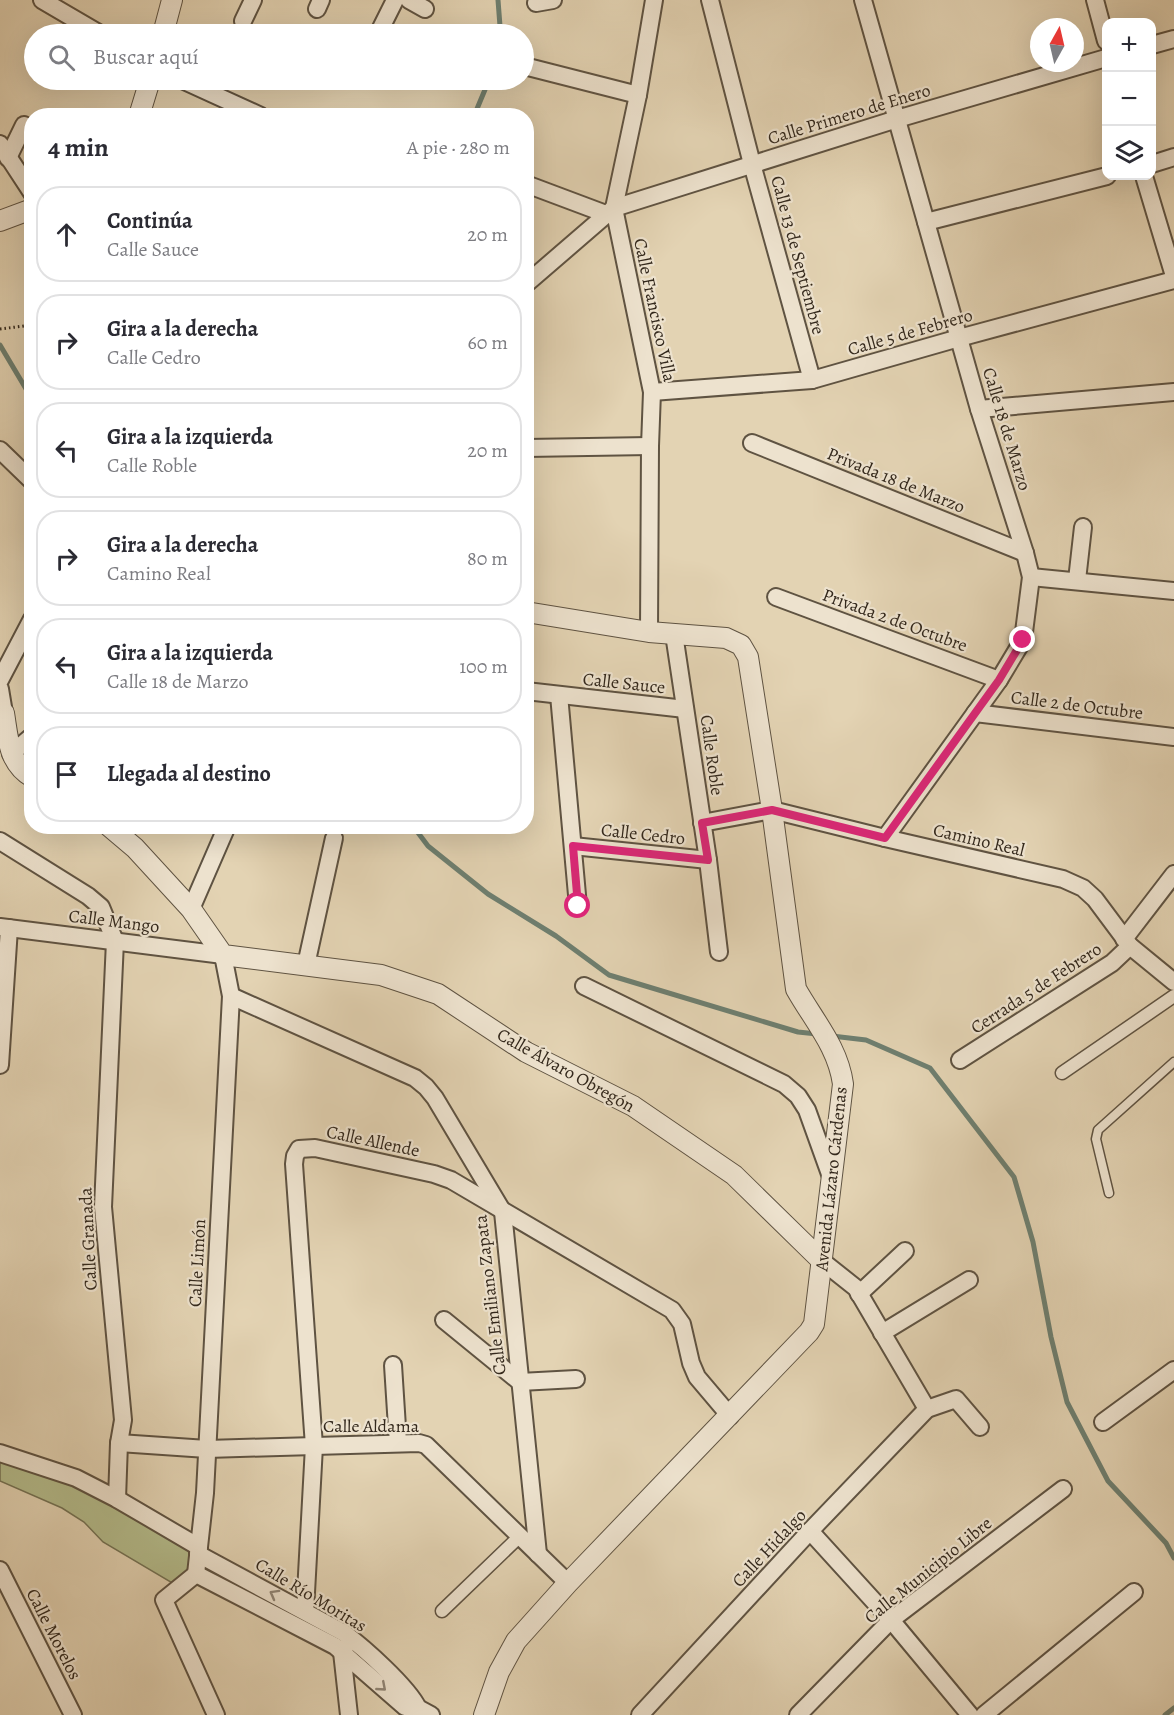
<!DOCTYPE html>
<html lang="es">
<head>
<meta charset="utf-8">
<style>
	body { margin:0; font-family:Alegreya,serif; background:#f7f7f7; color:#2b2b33 }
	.controls { position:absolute; right:18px; top:18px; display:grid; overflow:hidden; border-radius:12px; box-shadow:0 6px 24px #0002 }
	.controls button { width:54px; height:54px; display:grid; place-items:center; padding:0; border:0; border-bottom:2px solid #e1e1e2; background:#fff; color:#2b2b33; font:30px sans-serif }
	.compass { position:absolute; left:1030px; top:18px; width:54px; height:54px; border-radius:50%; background:#fff; box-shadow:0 6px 24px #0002; rotate:8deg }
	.stop { position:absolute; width:18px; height:18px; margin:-14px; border:4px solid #db2777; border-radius:50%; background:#fff }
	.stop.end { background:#db2777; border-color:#fff; box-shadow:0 2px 6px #0008 }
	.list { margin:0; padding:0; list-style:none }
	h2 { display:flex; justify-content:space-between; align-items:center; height:78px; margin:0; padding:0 24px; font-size:26px }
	h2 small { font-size:20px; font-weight:400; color:#7c7c81 }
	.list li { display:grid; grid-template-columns:39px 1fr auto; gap:18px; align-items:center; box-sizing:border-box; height:96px; margin:0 12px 12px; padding:0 12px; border:2px solid #e1e1e2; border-radius:24px }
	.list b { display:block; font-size:22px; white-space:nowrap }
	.list p { margin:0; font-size:20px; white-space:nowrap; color:#7c7c81 }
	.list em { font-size:20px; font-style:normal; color:#7c7c81 }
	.icon { flex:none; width:33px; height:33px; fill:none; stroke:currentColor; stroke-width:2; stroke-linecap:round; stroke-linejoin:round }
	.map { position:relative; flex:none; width:1174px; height:1715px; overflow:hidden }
	.search { position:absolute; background:#fff; box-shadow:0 6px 24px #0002; left:24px; top:24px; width:510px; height:66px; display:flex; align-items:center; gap:15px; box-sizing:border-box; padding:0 21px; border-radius:33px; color:#7c7c81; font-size:22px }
	.panel { position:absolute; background:#fff; box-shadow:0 6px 24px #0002; left:24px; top:108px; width:510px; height:726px; border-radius:24px }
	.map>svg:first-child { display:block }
</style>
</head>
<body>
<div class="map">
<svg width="1174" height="1715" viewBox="0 0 1174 1715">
	<rect width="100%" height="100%" fill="#e3d3b3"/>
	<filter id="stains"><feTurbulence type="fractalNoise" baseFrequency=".00333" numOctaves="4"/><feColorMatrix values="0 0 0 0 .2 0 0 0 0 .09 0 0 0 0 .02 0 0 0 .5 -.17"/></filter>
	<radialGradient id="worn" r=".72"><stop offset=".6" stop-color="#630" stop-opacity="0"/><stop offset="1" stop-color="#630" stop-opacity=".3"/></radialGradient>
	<polygon fill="#b4bc8c" stroke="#747254" stroke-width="1.5" points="0,1459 75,1481 199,1548 179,1587 103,1542 84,1522 62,1508 0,1481"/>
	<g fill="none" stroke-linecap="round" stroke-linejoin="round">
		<g stroke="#6e7f70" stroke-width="5">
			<polyline points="498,0 500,26 498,34"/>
			<polyline points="474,116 489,80"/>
			<polyline points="0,345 32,399"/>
			<polyline points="413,826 428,846 488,894 556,936 609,975 798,1032 817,1034"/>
			<polyline points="832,1036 866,1040 930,1068 1014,1177 1033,1242 1051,1337 1067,1402 1108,1481 1166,1543 1174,1558"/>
			<polyline points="1165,1715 1174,1708"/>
		</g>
		<g stroke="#5f5342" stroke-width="11">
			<polyline id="service" points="1109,1193 1096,1139 1098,1130 1174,1062"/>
		</g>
		<g stroke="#5f5342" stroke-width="15">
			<g id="pedestrian">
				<polyline points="1062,1073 1174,996"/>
				<polyline points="442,1611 520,1536"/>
			</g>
		</g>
		<g stroke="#5f5342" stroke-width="20">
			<g id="minor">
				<polyline points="42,0 100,34"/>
				<polyline points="409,0 425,9"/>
				<polyline points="710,0 752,164 812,380"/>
				<polyline points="863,0 979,409 1025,553 1031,577 1023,640 999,680 885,838"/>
				<polyline points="1095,0 1106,41"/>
				<polyline points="536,3 553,0"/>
				<polyline points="317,9 321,0"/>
				<polyline points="243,21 253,0"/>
				<polyline points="378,34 395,0"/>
				<polyline points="1152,45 1174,39"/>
				<polyline points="528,67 638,95"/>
				<polyline points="182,80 261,116"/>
				<polyline points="0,144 32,193"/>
				<polyline points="8,158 24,125"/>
				<polyline points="1152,164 1174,157"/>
				<polyline points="1144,176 1174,276"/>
				<polyline points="526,184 606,214"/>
				<polyline points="926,222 1107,176"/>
				<polyline points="526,284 614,208 897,119 1106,58"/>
				<polyline points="652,392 812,380 959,338 1174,280"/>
				<polyline points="979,409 1174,392"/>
				<polyline points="752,443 1025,553"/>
				<polyline points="526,448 650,446"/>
				<polyline points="0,450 32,481"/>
				<polyline points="1031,577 1174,591"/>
				<polyline points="1077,580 1083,527"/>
				<polyline points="776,597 999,680"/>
				<polyline points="649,632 650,446 652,392 614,208 638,95 654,0"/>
				<polyline points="674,634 708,860 719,952"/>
				<polyline points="0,680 32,619"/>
				<polyline points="0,689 4,713"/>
				<polyline points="526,691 685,709"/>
				<polyline points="559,695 578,906"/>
				<polyline points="975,713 1174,737"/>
				<polyline points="11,754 32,736"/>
				<polyline points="702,823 772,810 885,838 1063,879 1083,888 1095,899 1130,946 1174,982"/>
				<polyline points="0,841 88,896 101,907 115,941 103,1207 123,1420 119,1443 117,1499"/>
				<polyline points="573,846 708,860"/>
				<polyline points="191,909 227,826"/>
				<polyline points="0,927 223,955 231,996 205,1493 196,1574"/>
				<polyline points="1124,939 1174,874"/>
				<polyline points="306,965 334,838"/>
				<polyline points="584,986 784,1084 798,1096 807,1110 830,1174"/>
				<polyline points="231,996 415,1078 426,1087 435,1098 503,1212 538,1554"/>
				<polyline points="960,1060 1112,963 1130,946"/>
				<polyline points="0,1065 9,928"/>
				<polyline points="822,1261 856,1288 927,1409"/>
				<polyline points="859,1294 905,1251"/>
				<polyline points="444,1320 520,1382 576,1379"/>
				<polyline points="882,1333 969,1280"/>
				<polyline points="393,1365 398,1443"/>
				<polyline points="1103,1422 1174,1370"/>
				<polyline points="119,1443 207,1449 419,1443 426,1445 568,1583"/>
				<polyline points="0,1453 76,1478 117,1499 199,1547"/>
				<polyline points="810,1531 891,1620 970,1715"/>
				<path d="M198 1554 344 1633C364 1648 407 1686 418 1708"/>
				<polyline points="0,1570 73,1715"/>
				<polyline points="196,1574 335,1646 405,1707 418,1708 431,1715"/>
				<polyline points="196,1574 164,1600 216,1715"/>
				<polyline points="305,1611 314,1446 294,1164 295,1156 299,1149 315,1148 434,1174 451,1180 672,1310 682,1324 691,1363 697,1377 730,1416"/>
				<polyline points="345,1648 342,1652 349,1715"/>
				<polyline points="640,1715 810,1531 927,1409 956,1399 980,1427"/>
				<polyline points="798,1715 891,1620 1063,1489"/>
				<polyline points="984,1715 1134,1592"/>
			</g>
		</g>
		<g stroke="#5f5342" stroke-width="22">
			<g id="tertiary">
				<polyline points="163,34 172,0"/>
				<polyline points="139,116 150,80"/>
				<polyline points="0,221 32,209"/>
				<path d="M0 713H4C8 737 8 763 32 777"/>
				<polyline points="109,826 135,848 191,909 223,955 381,975 438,994 526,1052 633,1106 734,1175 822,1261"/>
				<path d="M484 1715 499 1672 516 1641 568 1583 809 1332 814 1324 843 1084C838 1047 814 1021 796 989L772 810 748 657 741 645 726 638 649 632 526 612"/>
			</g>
		</g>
		<polyline stroke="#33281c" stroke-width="3" stroke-dasharray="1.5 3" stroke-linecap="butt" points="0,329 32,325"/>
		<use href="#service" stroke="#ede2ce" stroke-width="8"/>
		<use href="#pedestrian" stroke="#ede2ce" stroke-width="12"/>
		<use href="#minor" stroke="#ede2ce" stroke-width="16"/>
		<use href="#tertiary" stroke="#ede2ce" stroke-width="20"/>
	</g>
	<defs><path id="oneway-chevron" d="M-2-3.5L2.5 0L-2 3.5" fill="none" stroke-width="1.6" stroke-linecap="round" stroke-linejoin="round" transform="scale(1.5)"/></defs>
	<g stroke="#908575">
		<use href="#oneway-chevron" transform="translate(274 1594) rotate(-151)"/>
		<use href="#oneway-chevron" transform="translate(382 1687) rotate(41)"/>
	</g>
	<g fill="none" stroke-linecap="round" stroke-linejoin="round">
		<polyline stroke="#db2777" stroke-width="8" points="578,906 573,846 708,860 702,823 772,810 885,838 999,680 1023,640"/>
	</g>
	<g text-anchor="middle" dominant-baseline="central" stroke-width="4.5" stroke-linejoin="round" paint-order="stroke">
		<g font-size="18" fill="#33281c" stroke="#ede2ce">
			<text transform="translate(849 114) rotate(-17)">Calle Primero de Enero</text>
			<text transform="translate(798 255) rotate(75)">Calle 13 de Septiembre</text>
			<text transform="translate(655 310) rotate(78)">Calle Francisco Villa</text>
			<text transform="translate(910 332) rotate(-16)">Calle 5 de Febrero</text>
			<text transform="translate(1007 429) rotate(73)">Calle 18 de Marzo</text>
			<text transform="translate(896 480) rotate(22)">Privada 18 de Marzo</text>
			<text transform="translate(895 620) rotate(20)">Privada 2 de Octubre</text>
			<text transform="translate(624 683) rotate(6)">Calle Sauce</text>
			<text transform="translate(1077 705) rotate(7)">Calle 2 de Octubre</text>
			<text transform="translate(712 755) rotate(82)">Calle Roble</text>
			<text transform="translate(643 834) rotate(6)">Calle Cedro</text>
			<text transform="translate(979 840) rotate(13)">Camino Real</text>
			<text transform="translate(114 921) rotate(7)">Calle Mango</text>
			<text transform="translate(1036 988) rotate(-33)">Cerrada 5 de Febrero</text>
			<text transform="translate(566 1070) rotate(29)">Calle Álvaro Obregón</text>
			<text transform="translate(373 1141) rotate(12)">Calle Allende</text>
			<text transform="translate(831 1179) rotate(-84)">Avenida Lázaro Cárdenas</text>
			<text transform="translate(88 1239) rotate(-93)">Calle Granada</text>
			<text transform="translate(197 1263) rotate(-87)">Calle Limón</text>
			<text transform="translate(490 1295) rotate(-97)">Calle Emiliano Zapata</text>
			<text x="371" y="1426">Calle Aldama</text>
			<text transform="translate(769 1548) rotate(-47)">Calle Hidalgo</text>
			<text transform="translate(928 1570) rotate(-39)">Calle Municipio Libre</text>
			<text transform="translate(311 1595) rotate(31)">Calle Río Moritas</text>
			<text transform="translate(54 1634) rotate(63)">Calle Morelos</text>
		</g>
	</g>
	<rect width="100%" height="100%" filter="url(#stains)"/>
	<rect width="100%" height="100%" fill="url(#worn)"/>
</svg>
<div class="controls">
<button>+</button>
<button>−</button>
<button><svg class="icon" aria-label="layers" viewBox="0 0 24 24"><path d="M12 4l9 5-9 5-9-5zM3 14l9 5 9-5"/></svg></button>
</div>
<svg class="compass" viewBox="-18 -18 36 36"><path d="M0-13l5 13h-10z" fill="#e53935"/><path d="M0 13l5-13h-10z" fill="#7c7c81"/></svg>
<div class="stop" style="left:578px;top:906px"></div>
<div class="stop end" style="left:1023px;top:640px"></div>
<div class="search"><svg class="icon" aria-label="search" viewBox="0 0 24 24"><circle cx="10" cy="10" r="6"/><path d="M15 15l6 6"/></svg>Buscar aquí</div>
<section class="panel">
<h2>4 min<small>A pie · 280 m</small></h2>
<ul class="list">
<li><svg class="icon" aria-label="ahead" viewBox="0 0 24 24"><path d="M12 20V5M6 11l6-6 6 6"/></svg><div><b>Continúa</b><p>Calle Sauce</p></div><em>20 m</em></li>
<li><svg class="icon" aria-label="right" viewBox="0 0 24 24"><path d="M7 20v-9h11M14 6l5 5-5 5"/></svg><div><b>Gira a la derecha</b><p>Calle Cedro</p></div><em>60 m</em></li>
<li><svg class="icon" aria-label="left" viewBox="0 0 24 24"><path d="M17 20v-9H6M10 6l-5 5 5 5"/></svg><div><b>Gira a la izquierda</b><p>Calle Roble</p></div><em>20 m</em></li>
<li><svg class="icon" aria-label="right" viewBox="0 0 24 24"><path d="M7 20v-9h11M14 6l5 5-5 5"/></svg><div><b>Gira a la derecha</b><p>Camino Real</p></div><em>80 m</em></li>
<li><svg class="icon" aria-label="left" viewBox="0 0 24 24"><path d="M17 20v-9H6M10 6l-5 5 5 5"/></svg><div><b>Gira a la izquierda</b><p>Calle 18 de Marzo</p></div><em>100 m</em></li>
<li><svg class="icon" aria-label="arrive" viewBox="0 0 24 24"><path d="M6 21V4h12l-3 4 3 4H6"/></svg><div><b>Llegada al destino</b></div></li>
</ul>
</section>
</div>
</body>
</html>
